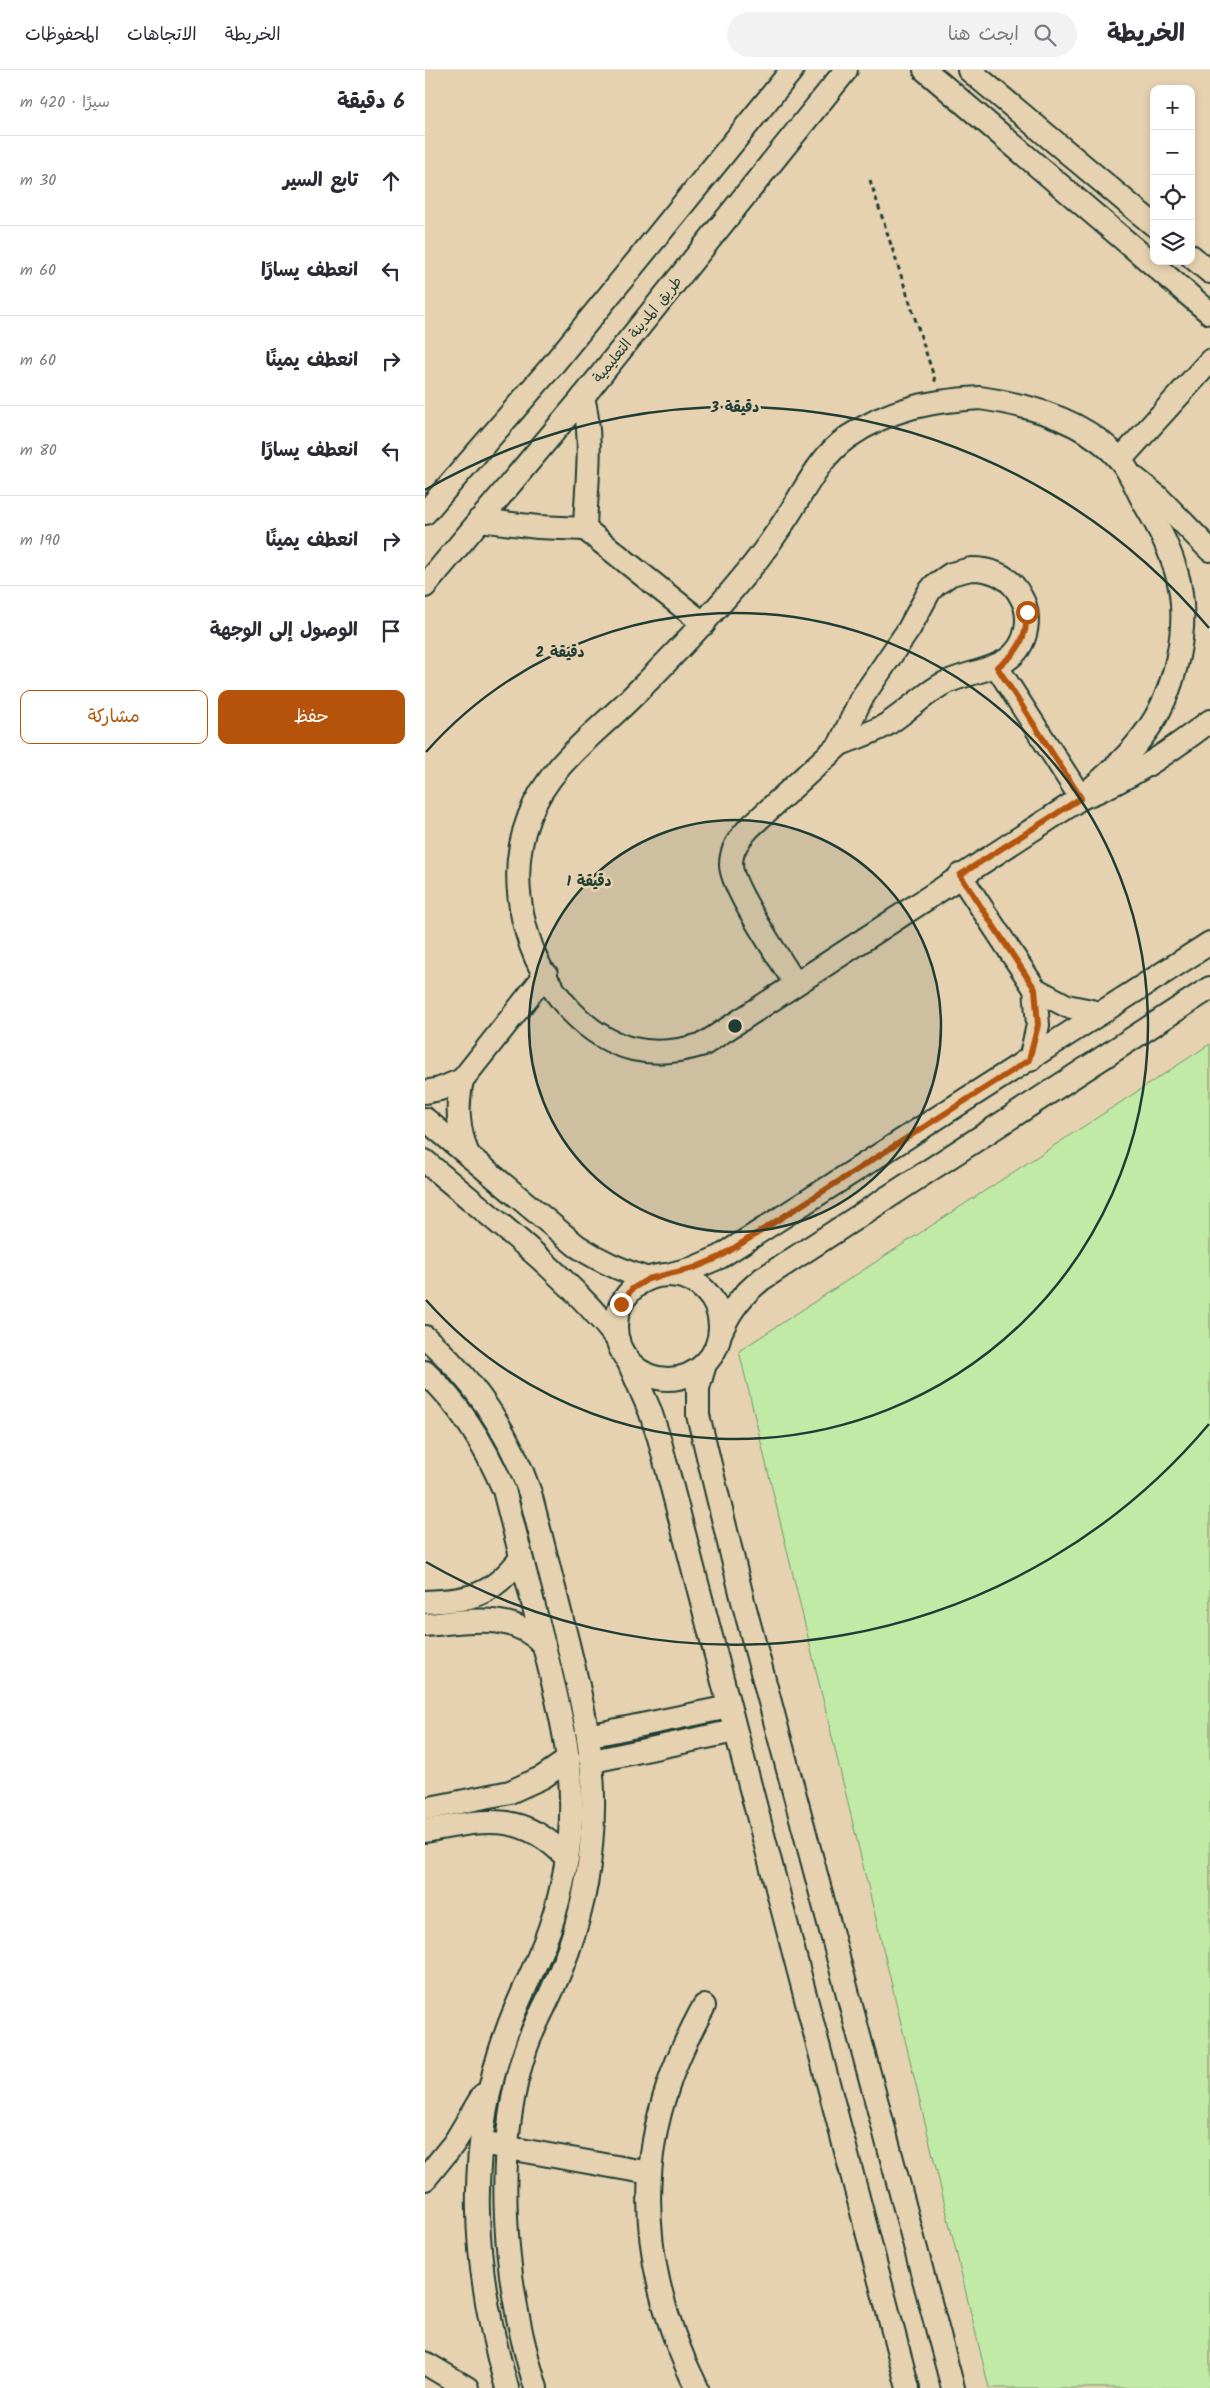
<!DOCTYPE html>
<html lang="ar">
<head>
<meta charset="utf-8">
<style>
	body { margin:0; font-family:Kalam,"Playpen Sans Arabic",sans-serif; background:#f2f2f3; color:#2b2b33; direction:rtl }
	.controls { position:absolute; right:15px; top:15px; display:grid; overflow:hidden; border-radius:10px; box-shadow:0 2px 8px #0003 }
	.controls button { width:45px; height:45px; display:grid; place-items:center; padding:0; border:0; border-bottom:1px solid #e1e1e2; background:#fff; color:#2b2b33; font:25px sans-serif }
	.stop { position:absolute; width:15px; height:15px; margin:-11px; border:4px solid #b45309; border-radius:50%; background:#fff }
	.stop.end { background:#b45309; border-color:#fff; box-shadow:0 1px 5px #0008 }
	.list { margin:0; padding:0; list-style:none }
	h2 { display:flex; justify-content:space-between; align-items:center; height:65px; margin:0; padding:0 20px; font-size:21px }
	h2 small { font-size:16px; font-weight:400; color:#7c7c81 }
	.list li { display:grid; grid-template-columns:32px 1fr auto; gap:15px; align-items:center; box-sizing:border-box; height:90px; padding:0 20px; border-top:1px solid #e1e1e2 }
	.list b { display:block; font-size:19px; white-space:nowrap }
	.list em { font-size:16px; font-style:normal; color:#7c7c81 }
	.actions { display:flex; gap:10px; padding:15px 20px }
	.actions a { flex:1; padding:11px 0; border:1px solid #b45309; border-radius:10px; text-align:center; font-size:18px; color:#b45309 }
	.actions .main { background:#b45309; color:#fff }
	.icon { flex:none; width:28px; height:28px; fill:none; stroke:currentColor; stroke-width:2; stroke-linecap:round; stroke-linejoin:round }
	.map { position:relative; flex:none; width:785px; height:2318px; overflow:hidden; direction:ltr }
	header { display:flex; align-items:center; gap:30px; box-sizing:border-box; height:70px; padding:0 25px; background:#fff; border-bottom:1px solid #e1e1e2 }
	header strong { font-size:24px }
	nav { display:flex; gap:28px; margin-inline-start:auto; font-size:18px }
	.search { width:350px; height:45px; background:#f2f2f3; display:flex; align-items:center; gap:12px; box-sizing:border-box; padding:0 18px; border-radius:28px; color:#7c7c81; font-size:19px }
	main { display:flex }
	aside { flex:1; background:#fff }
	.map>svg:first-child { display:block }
</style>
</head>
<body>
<header>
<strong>الخريطة</strong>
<div class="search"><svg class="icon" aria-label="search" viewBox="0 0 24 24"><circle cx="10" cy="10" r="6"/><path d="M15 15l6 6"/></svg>ابحث هنا</div>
<nav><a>الخريطة</a><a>الاتجاهات</a><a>المحفوظات</a></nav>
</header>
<main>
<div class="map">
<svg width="785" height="2318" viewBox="0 0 785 2318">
	<rect width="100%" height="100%" fill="#e6d2b0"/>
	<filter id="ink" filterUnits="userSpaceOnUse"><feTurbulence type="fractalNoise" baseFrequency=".02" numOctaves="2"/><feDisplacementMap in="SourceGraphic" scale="10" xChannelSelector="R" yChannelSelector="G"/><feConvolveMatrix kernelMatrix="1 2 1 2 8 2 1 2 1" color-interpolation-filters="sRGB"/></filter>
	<g filter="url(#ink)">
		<polygon fill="#c1eaa6" stroke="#70946d" points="785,974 785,2318 564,2318 314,1281"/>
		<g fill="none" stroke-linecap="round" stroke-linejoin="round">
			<g stroke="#1f3d34" stroke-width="26">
				<g id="minor">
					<polyline points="500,0 785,243"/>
					<polyline points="544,0 729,155"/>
					<polyline points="766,186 785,202"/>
					<path d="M555 328C604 335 661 350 695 390 706 402 712 421 721 436 733 456 744 477 751 501 767 552 751 624 718 666 700 690 678 708 656 728L279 974C227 990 186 982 147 942 100 893 79 811 104 747 123 696 170 664 207 627 246 588 284 549 319 506 336 486 352 463 366 441 383 414 396 386 423 367 466 338 505 331 555 328Z"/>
					<polyline points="695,390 785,291"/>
					<polyline points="711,409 732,426 785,480"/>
					<polyline points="0,443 126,297 367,0"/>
					<path d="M54 450 113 457 160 459C161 415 169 371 158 327"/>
					<polyline points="160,459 279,554"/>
					<path d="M546 499C568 499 586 507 596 527 602 537 603 549 601 560 593 603 546 598 516 615 497 626 480 643 461 655 447 663 430 668 415 674L436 629 484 559 504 522 510 515 526 504Z"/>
					<polyline points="0,516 158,327 421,0"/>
					<path d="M572 597 656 728C704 710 744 682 785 651"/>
					<polyline points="535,805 610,919 613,955 605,990"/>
					<path d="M370 913C356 890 306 818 306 795 306 779 314 769 324 758L415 674"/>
					<polyline points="610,919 642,936 676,943"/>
					<polyline points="0,1022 15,1019 37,1010"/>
					<path d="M0 1049 152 1176C175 1191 197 1201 223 1209"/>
					<path d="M43 1085C33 1059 31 1037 37 1010L121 904"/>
					<path d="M0 1091C66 1148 139 1201 193 1270"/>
					<polyline points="242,1205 269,1198 295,1187 785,873"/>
					<circle cx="243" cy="1257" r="52"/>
					<path d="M295 1264C305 1240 317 1225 337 1209L785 918"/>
					<path d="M0 1267C49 1310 84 1362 105 1423 117 1469 128 1516 140 1562 159 1637 174 1698 166 1776 162 1825 148 1874 128 1918 119 1939 107 1959 100 1981 67 2083 79 2217 111 2318"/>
					<polyline points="202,1288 225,1341 234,1368 483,2318"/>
					<polyline points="280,1294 273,1318 273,1345 318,1531 528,2318"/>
					<path d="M0 1302C36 1335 60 1375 79 1420 92 1470 105 1521 118 1572 134 1636 151 1699 145 1764 141 1806 131 1847 114 1886 104 1910 92 1933 83 1958 39 2077 47 2198 82 2318"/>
					<path d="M0 1532C47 1530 66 1526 96 1488"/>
					<path d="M0 1555C42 1552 87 1540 119 1575"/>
					<polyline points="163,1666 304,1637"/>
					<polyline points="168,1691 310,1661"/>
					<polyline points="0,1739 85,1722 118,1707 144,1689"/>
					<path d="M0 1761C59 1750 97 1740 142 1788"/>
					<polyline points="67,2075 225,2103"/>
					<polyline points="0,2109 30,2072 58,2025"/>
					<polyline points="0,2293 42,2318"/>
					<path d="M272 2318C224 2223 208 2118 243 2016 252 1988 265 1962 279 1936"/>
				</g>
			</g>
			<polyline stroke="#1f3d34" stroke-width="3" stroke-dasharray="5 4" stroke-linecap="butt" points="445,110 511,313"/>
			<use href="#minor" stroke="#e6d2b0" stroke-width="22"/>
		</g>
	</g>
	<g fill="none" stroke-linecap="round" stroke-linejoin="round" filter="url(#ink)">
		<path stroke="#b45309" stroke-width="6" d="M196 1234 207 1219 223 1209 269 1198 295 1187 604 990 613 955 610 919 535 805 656 728 572 597C593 584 602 567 602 542"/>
	</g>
	<circle cx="310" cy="956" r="206" fill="#1f3d34" fill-opacity=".12"/>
	<g fill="none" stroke="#1f3d34" stroke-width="2.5">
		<circle cx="310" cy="956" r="206"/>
		<path d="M1 682A413 413 0 1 1 1 1230"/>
		<path d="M784 1354A619 619 0 0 1 1 1492M0 420A619 619 0 0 1 784 558"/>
	</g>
	<g text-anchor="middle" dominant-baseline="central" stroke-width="5" stroke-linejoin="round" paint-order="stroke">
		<g font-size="15" fill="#1f3d34" stroke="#e6d2b0">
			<text transform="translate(213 260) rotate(-51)">طريق المدينة التعليمية</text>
		</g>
	</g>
	<circle cx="310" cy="956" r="8" fill="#1f3d34" stroke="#e6d2b0" stroke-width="2.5"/>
	<g font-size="15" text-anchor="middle" font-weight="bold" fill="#1f3d34" stroke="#e6d2b0" stroke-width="5" stroke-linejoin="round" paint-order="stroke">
		<text x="310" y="342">3 دقيقة</text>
		<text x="135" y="587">2 دقيقة</text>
		<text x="164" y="816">1 دقيقة</text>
	</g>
</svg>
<div class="controls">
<button>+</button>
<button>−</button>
<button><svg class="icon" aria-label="locate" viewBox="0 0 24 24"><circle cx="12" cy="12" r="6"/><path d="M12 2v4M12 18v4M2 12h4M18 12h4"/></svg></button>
<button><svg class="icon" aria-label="layers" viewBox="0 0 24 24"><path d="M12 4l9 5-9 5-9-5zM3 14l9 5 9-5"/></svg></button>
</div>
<div class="stop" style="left:602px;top:542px"></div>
<div class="stop end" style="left:196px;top:1234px"></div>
</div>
<aside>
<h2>6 دقيقة<small>سيرًا · 420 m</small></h2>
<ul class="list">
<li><svg class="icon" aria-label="ahead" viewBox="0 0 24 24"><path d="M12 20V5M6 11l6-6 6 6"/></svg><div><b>تابع السير</b></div><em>30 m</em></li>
<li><svg class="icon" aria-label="left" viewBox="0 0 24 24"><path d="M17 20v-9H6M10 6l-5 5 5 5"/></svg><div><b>انعطف يسارًا</b></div><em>60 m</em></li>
<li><svg class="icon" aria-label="right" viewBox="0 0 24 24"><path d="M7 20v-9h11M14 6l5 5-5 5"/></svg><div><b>انعطف يمينًا</b></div><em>60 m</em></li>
<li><svg class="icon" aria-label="left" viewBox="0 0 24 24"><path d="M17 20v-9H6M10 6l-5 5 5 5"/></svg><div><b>انعطف يسارًا</b></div><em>80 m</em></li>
<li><svg class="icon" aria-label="right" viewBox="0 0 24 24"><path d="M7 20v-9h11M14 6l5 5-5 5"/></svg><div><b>انعطف يمينًا</b></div><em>190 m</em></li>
<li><svg class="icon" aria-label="arrive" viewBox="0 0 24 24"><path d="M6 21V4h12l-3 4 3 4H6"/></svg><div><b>الوصول إلى الوجهة</b></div></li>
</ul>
<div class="actions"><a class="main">حفظ</a><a>مشاركة</a></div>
</aside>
</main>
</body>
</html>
